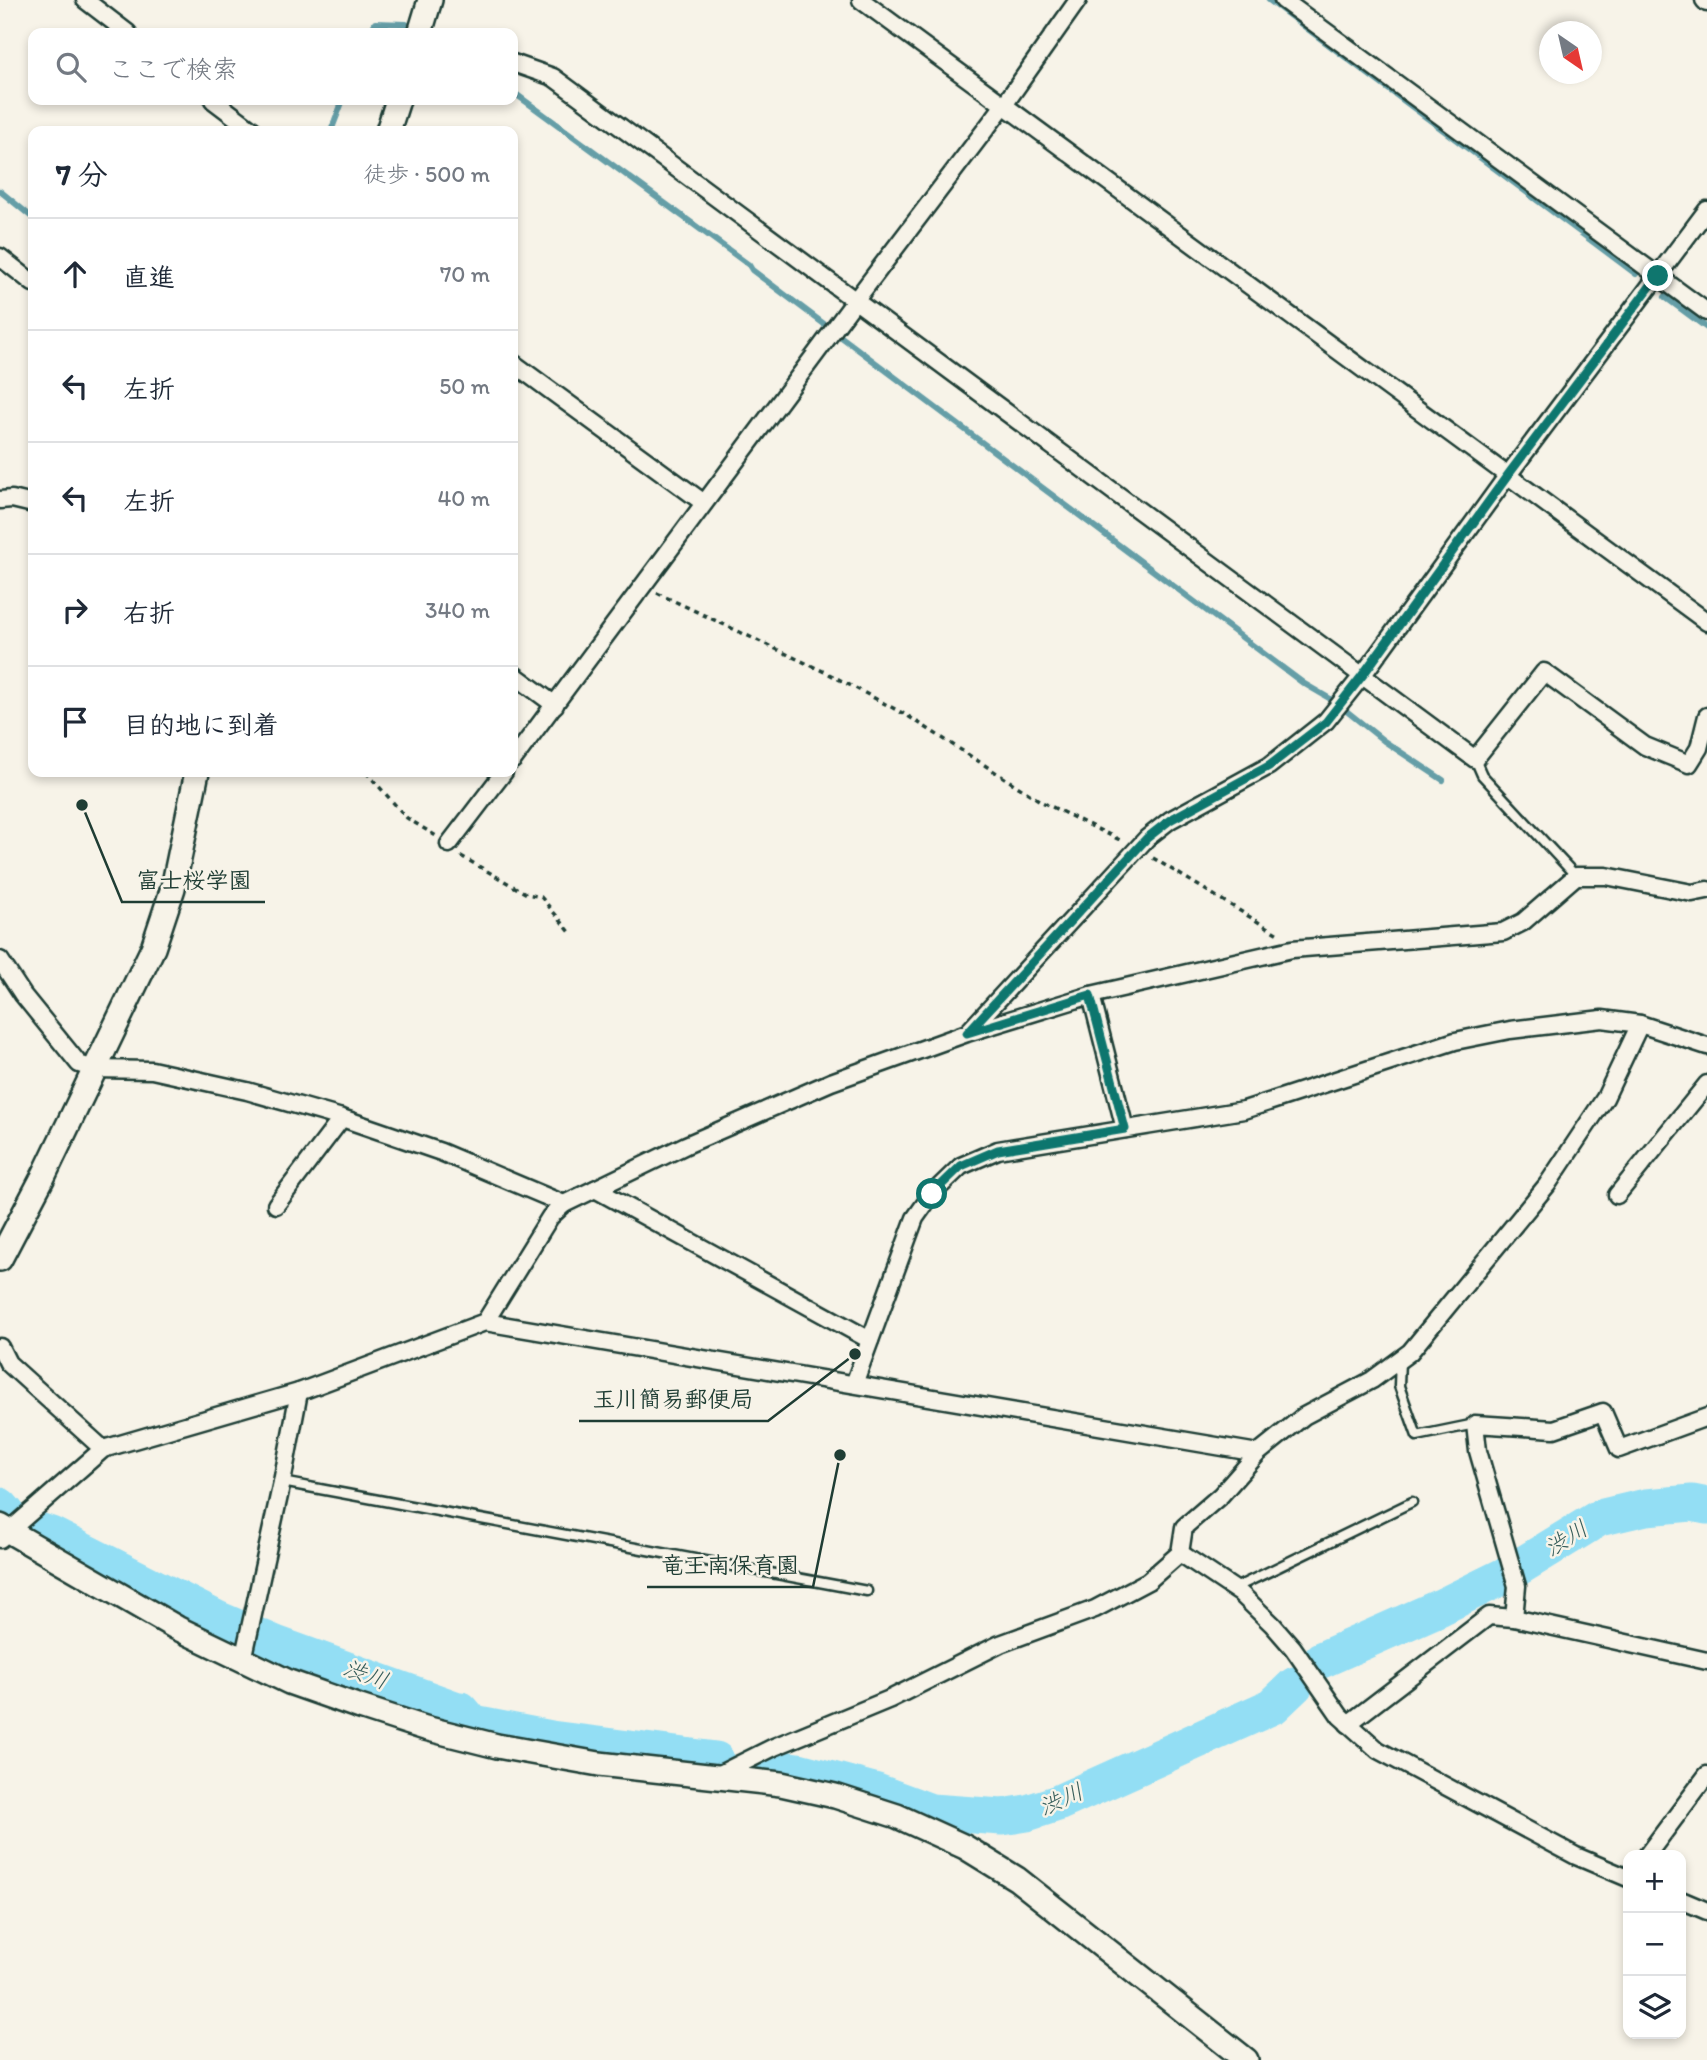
<!DOCTYPE html>
<html lang="ja">
<head>
<meta charset="utf-8">
<style>
	body { margin:0; font-family:Itim,"Klee One",sans-serif; background:#f6f6f7; color:#1f2937 }
	.controls { position:absolute; right:21px; bottom:21px; display:grid; overflow:hidden; border-radius:14px; box-shadow:0 4px 10px #0003 }
	.controls button { width:63px; height:63px; display:grid; place-items:center; padding:0; border:0; border-bottom:2px solid #e0e1e3; background:#fff; color:#1f2937; font:35px sans-serif }
	.compass { position:absolute; left:1539px; top:21px; width:63px; height:63px; border-radius:50%; background:#fff; box-shadow:0 4px 10px #0003; rotate:146deg }
	.stop { position:absolute; width:21px; height:21px; margin:-16px; border:5px solid #0f766e; border-radius:50%; background:#fff }
	.stop.end { background:#0f766e; border-color:#fff; box-shadow:0 2px 7px #0008 }
	.list { margin:0; padding:0; list-style:none }
	h2 { display:flex; justify-content:space-between; align-items:center; height:91px; margin:0; padding:0 28px; font-size:30px }
	h2 small { font-size:23px; font-weight:400; color:#747a83 }
	.list li { display:grid; grid-template-columns:46px 1fr auto; gap:21px; align-items:center; box-sizing:border-box; height:112px; padding:0 28px; border-top:2px solid #e0e1e3 }
	.list b { display:block; font-size:26px; white-space:nowrap }
	.list em { font-size:23px; font-style:normal; color:#747a83 }
	.icon { flex:none; width:38px; height:38px; fill:none; stroke:currentColor; stroke-width:2; stroke-linecap:round; stroke-linejoin:round }
	.map { position:relative; flex:none; width:1707px; height:2060px; overflow:hidden }
	.search { position:absolute; background:#fff; box-shadow:0 4px 10px #0003; left:28px; top:28px; width:490px; height:77px; display:flex; align-items:center; gap:18px; box-sizing:border-box; padding:0 24px; border-radius:14px; color:#747a83; font-size:26px }
	.panel { position:absolute; background:#fff; box-shadow:0 4px 10px #0003; left:28px; top:126px; width:490px; height:651px; border-radius:14px }
	.map>svg:first-child { display:block }
</style>
</head>
<body>
<div class="map">
<svg width="1707" height="2060" viewBox="0 0 1707 2060">
	<rect width="100%" height="100%" fill="#f7f3e8"/>
	<filter id="ink" filterUnits="userSpaceOnUse"><feTurbulence type="fractalNoise" baseFrequency=".0143" numOctaves="2"/><feDisplacementMap in="SourceGraphic" scale="14" xChannelSelector="R" yChannelSelector="G"/><feConvolveMatrix kernelMatrix="1 2 1 2 8 2 1 2 1" color-interpolation-filters="sRGB"/></filter>
	<g filter="url(#ink)">
		<g fill="none" stroke-linecap="round" stroke-linejoin="round">
			<g stroke="#659ea7" stroke-width="6">
				<polyline points="1269,0 1636,274"/>
				<polyline points="370,33 375,23 406,24"/>
				<polyline points="513,92 749,265 752,270 1303,683 1334,701 1384,741 1443,780"/>
				<polyline points="331,131 343,100"/>
				<polyline points="0,191 33,218"/>
				<polyline points="1665,297 1707,328"/>
			</g>
			<g stroke="#93def4" stroke-width="37">
				<polyline points="0,1506 7,1514"/>
				<polyline points="30,1528 51,1535 217,1619 278,1645 457,1710 461,1710 473,1724 551,1739 716,1760"/>
				<polyline points="1321,1660 1441,1607 1506,1575 1599,1518 1646,1507 1692,1503 1707,1506"/>
				<polyline points="766,1767 798,1771 877,1792 931,1812 1002,1817 1027,1813 1058,1803 1273,1706 1295,1685"/>
			</g>
			<g stroke="#1f3d34" stroke-width="13">
				<g id="lane">
					<polyline points="1475,759 1482,775 1576,876"/>
					<polyline points="1400,1359 1399,1386 1417,1436 1475,1424"/>
					<polyline points="282,1482 867,1591"/>
					<polyline points="1233,1589 1412,1502"/>
				</g>
			</g>
			<g stroke="#1f3d34" stroke-width="21">
				<g id="street">
					<polyline points="85,0 128,33"/>
					<polyline points="861,0 1707,622"/>
					<polyline points="1283,0 1707,312"/>
					<polyline points="1704,0 1707,3"/>
					<polyline points="513,63 553,77 1475,759 1544,672 1645,746 1689,764 1699,748 1707,716"/>
					<polyline points="213,100 254,131"/>
					<polyline points="0,257 33,283"/>
					<polyline points="513,363 704,503"/>
					<polyline points="0,500 12,499 33,504"/>
					<polyline points="513,674 555,705"/>
					<polyline points="513,760 855,301 1004,105 1078,0"/>
					<polyline points="449,844 504,772"/>
					<polyline points="0,960 23,995 79,1064 94,1069 152,1070 247,1091 342,1118 441,1152 564,1204"/>
					<polyline points="1091,995 1125,1129"/>
					<polyline points="969,1031 1147,838 1170,820 1269,766 1326,721 1362,676 1508,475 1707,210"/>
					<polyline points="595,1189 870,1340"/>
					<polyline points="1617,1195 1707,1084"/>
					<polyline points="276,1205 342,1118"/>
					<polyline points="485,1322 1258,1453"/>
					<polyline points="0,1347 8,1363 103,1449"/>
					<polyline points="854,1384 915,1218 932,1194 961,1166 998,1150 1244,1110 1455,1041 1510,1030 1602,1019 1640,1024 1707,1046"/>
					<polyline points="0,1539 103,1449 299,1392 485,1322 550,1217 564,1204 686,1145 831,1082 967,1033 1091,995 1292,949 1503,932 1523,922 1576,876 1606,876 1692,893 1707,890"/>
					<polyline points="1180,1553 1240,1593 1273,1625 1293,1648 1340,1716 1378,1750 1576,1856 1628,1878"/>
					<polyline points="1514,1618 1517,1586 1478,1451 1475,1424 1554,1429 1603,1412 1619,1449 1707,1417"/>
					<polyline points="243,1660 282,1482 299,1392"/>
					<polyline points="1348,1724 1489,1616 1514,1618 1707,1661"/>
					<polyline points="716,1776 774,1747 890,1699 1000,1644 1095,1609 1148,1581 1180,1553 1184,1527 1221,1495 1258,1453 1304,1416 1372,1380 1410,1352 1547,1185 1605,1098 1640,1024"/>
					<polyline points="1647,1855 1707,1775"/>
					<polyline points="1681,1900 1707,1911"/>
				</g>
			</g>
			<g stroke="#1f3d34" stroke-width="28">
				<g id="secondary">
					<polyline points="420,33 430,0"/>
					<polyline points="388,131 398,100"/>
					<polyline points="0,1259 43,1177 153,948 173,888 197,772"/>
					<polyline points="0,1526 177,1628 289,1682 360,1707 425,1728 497,1746 599,1764 781,1784 835,1796 897,1816 965,1847 1017,1879 1246,2060"/>
				</g>
			</g>
			<g stroke="#1f3d34" stroke-width="3.5" stroke-dasharray="5 5" stroke-linecap="butt">
				<polyline points="657,593 829,674 908,716 1042,802 1122,841"/>
				<polyline points="366,772 407,818 436,836"/>
				<polyline points="461,856 527,894 541,897 570,932"/>
				<polyline points="1153,858 1278,934"/>
			</g>
			<use href="#lane" stroke="#f7f3e8" stroke-width="8"/>
			<use href="#street" stroke="#f7f3e8" stroke-width="16"/>
			<use href="#secondary" stroke="#f7f3e8" stroke-width="23"/>
		</g>
	</g>
	<g fill="none" stroke-linecap="round" stroke-linejoin="round" filter="url(#ink)">
		<polyline stroke="#0f766e" stroke-width="9" points="932,1194 961,1166 998,1150 1125,1129 1090,995 967,1033 1147,838 1170,820 1269,766 1326,722 1362,676 1508,475 1658,276"/>
	</g>
	<g text-anchor="middle" dominant-baseline="central" stroke-width="5" stroke-linejoin="round" paint-order="stroke">
		<g font-size="23" font-style="italic" fill="#365d5a" stroke="#f7f3e8">
			<text transform="translate(1566 1538) rotate(-32)">渋川</text>
			<text transform="translate(366 1674) rotate(20)">渋川</text>
			<text transform="translate(1061 1799) rotate(-24)">渋川</text>
		</g>
	</g>
	<path fill="none" stroke="#1f3d34" stroke-width="2.5" d="M82 805L122 902H265M855 1354L768 1421H579M840 1455L813 1587H647"/>
	<g fill="#1f3d34" stroke="#f7f3e8" stroke-width="2.5">
		<circle cx="82" cy="805" r="7"/>
		<circle cx="855" cy="1354" r="7"/>
		<circle cx="840" cy="1455" r="7"/>
	</g>
	<g font-size="23" text-anchor="middle" font-weight="bold" fill="#1f3d34" stroke="#f7f3e8" stroke-width="5" stroke-linejoin="round" paint-order="stroke">
		<text x="194" y="888">富士桜学園</text>
		<text x="673" y="1407">玉川簡易郵便局</text>
		<text x="730" y="1573">竜王南保育園</text>
	</g>
</svg>
<div class="controls">
<button>+</button>
<button>−</button>
<button><svg class="icon" aria-label="layers" viewBox="0 0 24 24"><path d="M12 4l9 5-9 5-9-5zM3 14l9 5 9-5"/></svg></button>
</div>
<svg class="compass" viewBox="-18 -18 36 36"><path d="M0-13l5 13h-10z" fill="#e53935"/><path d="M0 13l5-13h-10z" fill="#747a83"/></svg>
<div class="stop" style="left:932px;top:1194px"></div>
<div class="stop end" style="left:1658px;top:276px"></div>
<div class="search"><svg class="icon" aria-label="search" viewBox="0 0 24 24"><circle cx="10" cy="10" r="6"/><path d="M15 15l6 6"/></svg>ここで検索</div>
<section class="panel">
<h2>7 分<small>徒歩 · 500 m</small></h2>
<ul class="list">
<li><svg class="icon" aria-label="ahead" viewBox="0 0 24 24"><path d="M12 20V5M6 11l6-6 6 6"/></svg><div><b>直進</b></div><em>70 m</em></li>
<li><svg class="icon" aria-label="left" viewBox="0 0 24 24"><path d="M17 20v-9H6M10 6l-5 5 5 5"/></svg><div><b>左折</b></div><em>50 m</em></li>
<li><svg class="icon" aria-label="left" viewBox="0 0 24 24"><path d="M17 20v-9H6M10 6l-5 5 5 5"/></svg><div><b>左折</b></div><em>40 m</em></li>
<li><svg class="icon" aria-label="right" viewBox="0 0 24 24"><path d="M7 20v-9h11M14 6l5 5-5 5"/></svg><div><b>右折</b></div><em>340 m</em></li>
<li><svg class="icon" aria-label="arrive" viewBox="0 0 24 24"><path d="M6 21V4h12l-3 4 3 4H6"/></svg><div><b>目的地に到着</b></div></li>
</ul>
</section>
</div>
</body>
</html>
